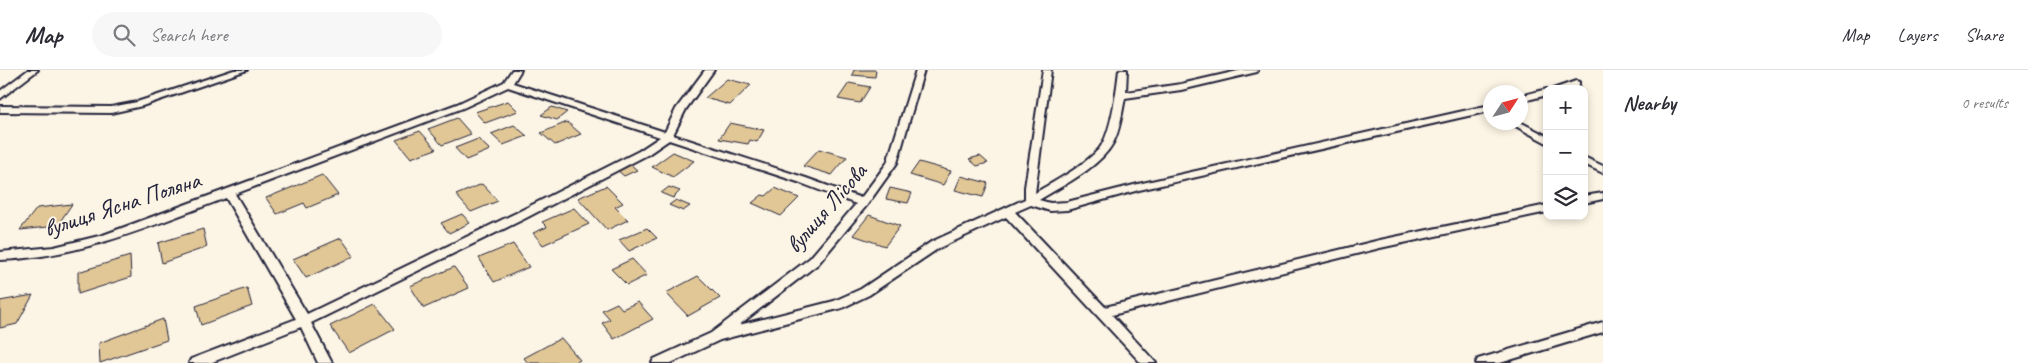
<!DOCTYPE html>
<html lang="en">
<head>
<meta charset="utf-8">
<style>
	body { margin:0; font-family:Caveat,sans-serif; background:#f7f7f7; color:#2b2b33 }
	.controls { position:absolute; right:15px; top:15px; display:grid; overflow:hidden; border-radius:10px; box-shadow:0 2px 8px #0003 }
	.controls button { width:45px; height:45px; display:grid; place-items:center; padding:0; border:0; border-bottom:1px solid #e1e1e2; background:#fff; color:#2b2b33; font:25px sans-serif }
	.compass { position:absolute; left:1483px; top:15px; width:45px; height:45px; border-radius:50%; background:#fff; box-shadow:0 2px 8px #0003; rotate:54deg }
	.list { margin:0; padding:0; list-style:none }
	h2 { display:flex; justify-content:space-between; align-items:center; height:65px; margin:0; padding:0 20px; font-size:21px }
	h2 small { font-size:16px; font-weight:400; color:#7c7c81 }
	.icon { flex:none; width:28px; height:28px; fill:none; stroke:currentColor; stroke-width:2; stroke-linecap:round; stroke-linejoin:round }
	.map { position:relative; flex:none; width:1603px; height:293px; overflow:hidden }
	header { display:flex; align-items:center; gap:30px; box-sizing:border-box; height:70px; padding:0 25px; background:#fff; border-bottom:1px solid #e1e1e2 }
	header strong { font-size:24px }
	nav { display:flex; gap:28px; margin-inline-start:auto; font-size:18px }
	.search { width:350px; height:45px; background:#f7f7f7; display:flex; align-items:center; gap:12px; box-sizing:border-box; padding:0 18px; border-radius:28px; color:#7c7c81; font-size:19px }
	main { display:flex }
	aside { flex:1; background:#fff }
	.map>svg:first-child { display:block }
</style>
</head>
<body>
<header>
<strong>Map</strong>
<div class="search"><svg class="icon" aria-label="search" viewBox="0 0 24 24"><circle cx="10" cy="10" r="6"/><path d="M15 15l6 6"/></svg>Search here</div>
<nav><a>Map</a><a>Layers</a><a>Share</a></nav>
</header>
<main>
<div class="map">
<svg width="1603" height="293" viewBox="0 0 1603 293">
	<rect width="100%" height="100%" fill="#fcf5e5"/>
	<filter id="ink" filterUnits="userSpaceOnUse"><feTurbulence type="fractalNoise" baseFrequency=".02" numOctaves="2"/><feDisplacementMap in="SourceGraphic" scale="10" xChannelSelector="R" yChannelSelector="G"/><feConvolveMatrix kernelMatrix="1 2 1 2 8 2 1 2 1" color-interpolation-filters="sRGB"/></filter>
	<g filter="url(#ink)">
		<g fill="#e1c696" stroke="#22223b">
			<polygon points="854,0 876,0 875,7 852,5"/>
			<polygon points="727,9 751,15 730,35 705,28"/>
			<polygon points="849,13 870,17 860,33 838,29"/>
			<polygon points="508,31 518,41 485,53 475,42"/>
			<polygon points="552,37 567,42 557,50 541,45"/>
			<polygon points="457,48 471,64 442,75 428,59"/>
			<polygon points="567,52 581,64 555,75 541,63"/>
			<polygon points="730,53 764,60 757,72 750,70 748,74 719,69"/>
			<polygon points="514,55 527,66 503,75 491,64"/>
			<polygon points="420,61 436,79 411,88 396,70"/>
			<polygon points="478,69 490,80 466,90 455,78"/>
			<polygon points="819,79 847,87 832,105 803,96"/>
			<polygon points="673,82 694,91 673,107 652,97"/>
			<polygon points="980,86 988,93 977,96 969,89"/>
			<polygon points="919,92 951,101 943,115 910,105"/>
			<polygon points="630,94 637,100 624,106 617,100"/>
			<polygon points="322,105 338,125 307,138 304,133 277,144 266,128"/>
			<polygon points="961,106 988,113 983,127 955,120"/>
			<polygon points="482,114 498,131 471,142 456,125"/>
			<polygon points="606,116 623,133 615,137 628,150 607,160 578,128"/>
			<polygon points="669,117 680,121 673,128 661,123"/>
			<polygon points="775,118 799,128 781,146 752,133 762,125 766,126"/>
			<polygon points="890,118 912,123 908,133 886,129"/>
			<polygon points="676,130 690,136 683,141 669,135"/>
			<polygon points="72,134 57,156 20,160 37,138"/>
			<polygon points="574,138 589,154 543,175 533,163 547,157 542,152"/>
			<polygon points="462,144 470,153 449,163 441,153"/>
			<polygon points="869,145 900,156 885,176 853,165"/>
			<polygon points="647,158 657,168 629,181 619,170"/>
			<polygon points="203,159 207,177 162,193 158,173"/>
			<polygon points="341,168 354,186 306,208 293,189"/>
			<polygon points="513,174 529,197 494,212 479,188"/>
			<polygon points="130,186 131,207 78,224 78,202"/>
			<polygon points="632,189 647,205 627,215 611,199"/>
			<polygon points="454,197 469,218 424,238 410,216"/>
			<polygon points="698,206 720,228 688,246 666,223"/>
			<polygon points="247,218 252,236 201,255 196,236"/>
			<polygon points="33,225 17,254 0,258 0,231"/>
			<polygon points="638,232 653,249 614,269 602,253 610,249 602,240 617,233 622,239"/>
			<polygon points="375,234 395,259 349,283 330,256"/>
			<polygon points="163,249 167,270 100,293 99,273"/>
			<polygon points="561,268 580,290 575,293 528,293 524,288"/>
		</g>
		<g fill="none" stroke-linecap="round" stroke-linejoin="round">
			<g stroke="#22223b" stroke-width="4">
				<g id="minor">
					<polygon points="28,0 38,0 0,29 0,21"/>
					<polygon points="234,0 247,0 142,36 111,43 0,42 0,36 111,37 137,32"/>
					<path d="M512 0H521L513 13 665 62 676 39 705 0H714L686 39 673 65 806 108 861 128 887 93 916 0H924L897 93 867 135 818 194 739 255 834 231 861 219 931 172 1025 129V117L1043 0H1051L1035 123C1057 110 1082 97 1099 79 1111 65 1117 18 1119 0H1127L1126 22 1181 14 1242 0H1258L1257 2 1181 20 1125 28C1122 42 1120 61 1113 73 1100 97 1062 116 1039 130L1050 133 1067 132 1138 114 1490 35V41L1139 120 1067 140 1050 141 1031 135 1015 142 1105 237 1380 170 1547 135V142L1380 178 1112 245 1156 293H1141L1006 147 939 178 869 225 842 238 720 270 671 293H652L654 289 711 263 810 188 856 134 798 112 669 70 647 85 524 149 311 253 332 293H318L301 257 210 293H189L191 289 296 249 226 128C151 156 81 187 0 190V182L54 177 103 165 457 34 504 12ZM508 17 660 67 639 81 516 143 307 244 235 124 463 38Z"/>
					<polygon points="1576,11 1579,12 1579,16 1569,19 1553,19"/>
					<polygon points="1547,19 1547,25 1520,32 1520,26"/>
					<polygon points="1508,52 1520,52 1547,66 1547,73"/>
					<polygon points="1584,87 1603,96 1603,103 1584,94"/>
					<polygon points="1603,123 1603,129 1584,133 1584,126"/>
					<polygon points="1603,252 1603,262 1500,293 1476,293 1478,289"/>
				</g>
			</g>
			<use href="#minor" fill="#fcf5e5" fill-rule="evenodd"/>
		</g>
	</g>
	<g text-anchor="middle" dominant-baseline="central" stroke-width="4" stroke-linejoin="round" paint-order="stroke">
		<g font-size="24" fill="#22223b" stroke="#fcf5e5">
			<text transform="translate(122 134) rotate(-18)">вулиця Ясна Поляна</text>
			<text transform="translate(826 138) rotate(-49)">вулиця Лісова</text>
		</g>
	</g>
</svg>
<div class="controls">
<button>+</button>
<button>−</button>
<button><svg class="icon" aria-label="layers" viewBox="0 0 24 24"><path d="M12 4l9 5-9 5-9-5zM3 14l9 5 9-5"/></svg></button>
</div>
<svg class="compass" viewBox="-18 -18 36 36"><path d="M0-13l5 13h-10z" fill="#e53935"/><path d="M0 13l5-13h-10z" fill="#7c7c81"/></svg>
</div>
<aside>
<h2>Nearby<small>0 results</small></h2>
<ul class="list">
</ul>
</aside>
</main>
</body>
</html>
